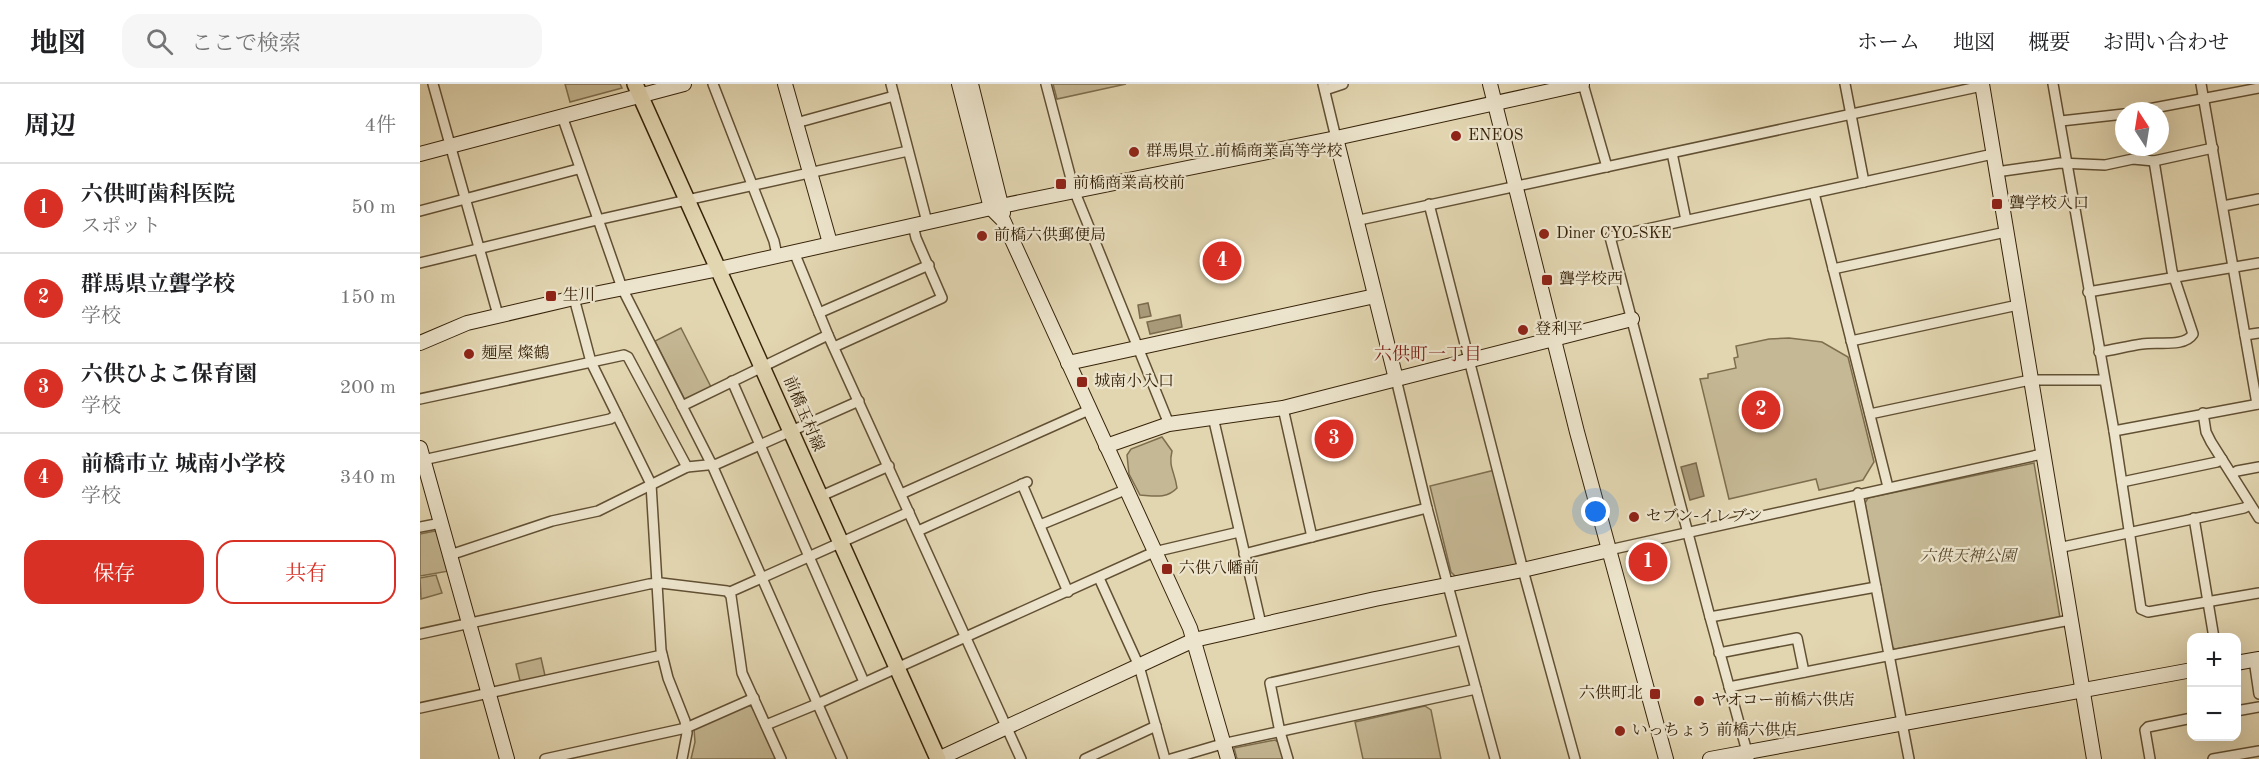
<!DOCTYPE html>
<html lang="ja">
<head>
<meta charset="utf-8">
<style>
	body { margin:0; font-family:"Old Standard TT","Noto Serif JP",serif; background:#f6f6f6; color:#202124 }
	.controls { position:absolute; right:18px; bottom:18px; display:grid; overflow:hidden; border-radius:12px; box-shadow:0 6px 24px #0002 }
	.controls button { width:54px; height:54px; display:grid; place-items:center; padding:0; border:0; border-bottom:2px solid #e0e0e0; background:#fff; color:#202124; font:30px sans-serif }
	.compass { position:absolute; left:1695px; top:18px; width:54px; height:54px; border-radius:50%; background:#fff; box-shadow:0 6px 24px #0002; rotate:348deg }
	.you { position:absolute; left:1176px; top:428px; width:21px; height:21px; margin:-15px; border:4px solid #fff; border-radius:50%; background:#1a73e8; box-shadow:0 0 0 9px #1a73e833 }
	.badge { display:grid; place-items:center; width:39px; height:39px; border-radius:50%; background:#d93025; color:#fff; font-size:20px; font-weight:700 }
	.pin { position:absolute; translate:-50% -50%; border:3px solid #fff; box-shadow:0 2px 6px #0006 }
	.list { margin:0; padding:0; list-style:none }
	h2 { display:flex; justify-content:space-between; align-items:center; height:78px; margin:0; padding:0 24px; font-size:26px }
	h2 small { font-size:20px; font-weight:400; color:#757577 }
	.list li { display:grid; grid-template-columns:39px 1fr auto; gap:18px; align-items:center; box-sizing:border-box; height:90px; padding:0 24px; border-top:2px solid #e0e0e0 }
	.list b { display:block; font-size:22px; white-space:nowrap }
	.list p { margin:0; font-size:20px; white-space:nowrap; color:#757577 }
	.list em { font-size:20px; font-style:normal; color:#757577 }
	.actions { display:flex; gap:12px; padding:18px 24px }
	.actions a { flex:1; padding:14px 0; border:2px solid #d93025; border-radius:18px; text-align:center; font-size:21px; color:#d93025 }
	.actions .main { background:#d93025; color:#fff }
	.icon { flex:none; width:33px; height:33px; fill:none; stroke:currentColor; stroke-width:2; stroke-linecap:round; stroke-linejoin:round }
	.map { position:relative; flex:none; width:1839px; height:675px; overflow:hidden }
	header { display:flex; align-items:center; gap:36px; box-sizing:border-box; height:84px; padding:0 30px; background:#fff; border-bottom:2px solid #e0e0e0 }
	header strong { font-size:28px }
	nav { display:flex; gap:33px; margin-inline-start:auto; font-size:21px }
	.search { width:420px; height:54px; background:#f6f6f6; display:flex; align-items:center; gap:15px; box-sizing:border-box; padding:0 21px; border-radius:18px; color:#757577; font-size:22px }
	main { display:flex }
	aside { flex:1; background:#fff }
	.map>svg:first-child { display:block }
</style>
</head>
<body>
<header>
<strong>地図</strong>
<div class="search"><svg class="icon" aria-label="search" viewBox="0 0 24 24"><circle cx="10" cy="10" r="6"/><path d="M15 15l6 6"/></svg>ここで検索</div>
<nav><a>ホーム</a><a>地図</a><a>概要</a><a>お問い合わせ</a></nav>
</header>
<main>
<aside>
<h2>周辺<small>4件</small></h2>
<ul class="list">
<li><span class="badge">1</span><div><b>六供町歯科医院</b><p>スポット</p></div><em>50 m</em></li>
<li><span class="badge">2</span><div><b>群馬県立聾学校</b><p>学校</p></div><em>150 m</em></li>
<li><span class="badge">3</span><div><b>六供ひよこ保育園</b><p>学校</p></div><em>200 m</em></li>
<li><span class="badge">4</span><div><b>前橋市立 城南小学校</b><p>学校</p></div><em>340 m</em></li>
</ul>
<div class="actions"><a class="main">保存</a><a>共有</a></div>
</aside>
<div class="map">
<svg width="1839" height="675" viewBox="0 0 1839 675">
	<rect width="100%" height="100%" fill="#e2d6b1"/>
	<filter id="stains"><feTurbulence type="fractalNoise" baseFrequency=".00333" numOctaves="4"/><feColorMatrix values="0 0 0 0 .2 0 0 0 0 .09 0 0 0 0 .02 0 0 0 .5 -.17"/></filter>
	<radialGradient id="worn" r=".72"><stop offset=".6" stop-color="#630" stop-opacity="0"/><stop offset="1" stop-color="#630" stop-opacity=".3"/></radialGradient>
	<g fill="#c5b894" stroke="#7e6e4e" stroke-width="1.5">
		<polygon points="145,0 200,0 202,4 150,18"/>
		<polygon points="633,0 706,0 637,15"/>
		<polygon points="261,244 291,303 265,316 235,257"/>
		<polygon points="1369,254 1402,258 1428,273 1454,378 1443,396 1399,406 1396,395 1309,415 1280,295 1288,294 1288,290 1316,284 1314,274 1318,273 1316,262 1349,255"/>
		<path d="M742 353 752 367C748 383 755 388 757 404 747 415 734 412 720 411L709 390 707 371 711 365Z"/>
		<polygon points="1614,379 1640,534 1475,565 1471,562 1445,419 1448,414"/>
		<polygon points="1075,386 1099,477 1096,482 1038,495 1031,488 1010,402"/>
		<polygon points="15,447 19,449 29,487 0,492 0,450"/>
		<polygon points="16,491 22,509 1,515 0,494"/>
		<polygon points="121,574 126,596 101,601 96,580"/>
		<polygon points="328,621 332,623 355,672 354,675 271,675 275,658 274,645"/>
		<polygon points="1005,622 1011,626 1021,675 943,675 935,638"/>
		<polygon points="855,656 860,659 865,675 817,675 814,664"/>
	</g>
	<g fill="#a89978" stroke="#7b6a4c" stroke-width="1.5">
		<polygon points="728,219 731,232 720,234 718,221"/>
		<polygon points="760,231 762,243 730,250 727,238"/>
		<polygon points="1276,379 1284,412 1270,416 1261,383"/>
	</g>
	<g fill="none" stroke-linecap="round" stroke-linejoin="round">
		<g stroke="#625033" stroke-width="12">
			<g id="street">
				<polyline points="13,0 78,231"/>
				<polyline points="293,0 354,157 357,171"/>
				<polyline points="471,0 507,138"/>
				<polyline points="626,0 654,106 749,340"/>
				<polyline points="903,0 916,54"/>
				<polyline points="1163,0 1187,83"/>
				<polyline points="1425,0 1444,98"/>
				<polyline points="1633,0 1694,347 1721,525 1728,528 1839,509"/>
				<polyline points="1781,0 1837,320"/>
				<polyline points="905,6 923,0"/>
				<polyline points="1718,27 1839,4"/>
				<polyline points="142,32 202,204 292,381 422,675"/>
				<polyline points="1641,37 1704,30"/>
				<polyline points="376,39 474,12"/>
				<polyline points="1252,69 1266,136"/>
				<polyline points="1576,88 1640,79 1685,81 1713,75 1734,77 1793,64"/>
				<polyline points="1394,109 1468,403"/>
				<polyline points="1009,120 1103,486 1155,675"/>
				<polyline points="1803,122 1839,115"/>
				<polyline points="0,127 158,85"/>
				<polyline points="935,137 1562,2"/>
				<polyline points="374,168 408,251 601,675"/>
				<polyline points="0,179 177,136 488,67"/>
				<polyline points="1413,185 1586,148"/>
				<polyline points="1668,208 1839,179"/>
				<polyline points="154,214 171,278 231,400 241,566 248,594 265,637 267,649 262,675"/>
				<polyline points="399,229 509,181"/>
				<polyline points="1825,251 1839,249"/>
				<polyline points="1431,257 1598,221"/>
				<polyline points="414,263 522,214 496,154 493,141"/>
				<path d="M1679 268C1693 266 1708 262 1722 260 1737 257 1764 264 1773 250L1752 187 1734 77"/>
				<polyline points="976,295 1007,424 1075,675"/>
				<polyline points="312,297 444,598"/>
				<polyline points="0,315 204,271 208,273 267,383"/>
				<polyline points="262,322 408,251"/>
				<polyline points="863,324 892,453"/>
				<polyline points="1783,329 1786,348 1791,358 1839,434"/>
				<polyline points="1450,330 1610,296 1684,296"/>
				<polyline points="793,333 841,540"/>
				<polyline points="1694,347 1839,320"/>
				<polyline points="3,376 190,335 197,331"/>
				<polyline points="1812,390 1817,387 1839,383"/>
				<polyline points="1702,398 1797,378 1802,375"/>
				<polyline points="602,400 648,508"/>
				<polyline points="1438,409 1489,675"/>
				<polyline points="481,410 669,326"/>
				<polyline points="399,413 469,382"/>
				<polyline points="1774,434 1794,554"/>
				<polyline points="620,441 705,406"/>
				<polyline points="0,443 21,439"/>
				<polyline points="498,447 607,398"/>
				<polyline points="1638,464 1824,424 1830,421"/>
				<polyline points="1189,466 1622,370"/>
				<polyline points="824,470 1007,424"/>
				<polyline points="30,471 132,437 178,427 267,383 297,380 439,317"/>
				<polyline points="679,494 719,582 745,675"/>
				<polyline points="310,508 489,428"/>
				<polyline points="1290,533 1456,503"/>
				<polyline points="0,550 229,500 241,499 307,507 311,512 322,589 361,675"/>
				<polyline points="1299,569 1377,554 1384,588"/>
				<polyline points="1834,576 1839,610"/>
				<polyline points="1309,603 1650,536"/>
				<polyline points="0,624 242,571"/>
				<polyline points="1816,627 1839,623"/>
				<polyline points="346,641 397,620 734,468 819,448"/>
				<polyline points="125,675 266,644 334,614"/>
				<polyline points="665,675 736,642"/>
				<polyline points="751,675 802,660 1056,605"/>
				<polyline points="868,675 860,648 850,599 1042,556"/>
				<polyline points="1329,675 1290,533 1190,153 1573,70"/>
				<polyline points="1730,675 1725,646 1728,643 1772,634"/>
				<polyline points="1793,675 1839,667"/>
			</g>
		</g>
		<g stroke="#372309" stroke-width="16">
			<g id="secondary">
				<polyline points="365,0 410,159"/>
				<polyline points="539,0 571,124 583,136 770,544 808,675"/>
				<polyline points="551,0 583,129"/>
				<polyline points="1070,0 1157,348 1246,675"/>
				<polyline points="1562,0 1674,675"/>
				<polyline points="916,54 976,295"/>
				<polyline points="0,70 264,0"/>
				<polyline points="0,259 47,239 154,214 299,185 571,124 916,54 1162,0"/>
				<polyline points="648,279 955,212"/>
				<polyline points="686,362 749,340 863,324 1212,235"/>
				<polyline points="0,364 87,675"/>
				<polyline points="1816,579 1839,575"/>
				<polyline points="518,675 774,556 955,515 1103,486 1189,466"/>
				<polyline points="1290,675 1772,586"/>
			</g>
		</g>
		<g stroke="#372309" stroke-width="18">
			<polyline id="primary" points="215,0 518,675"/>
		</g>
		<use href="#street" stroke="#ece4cc" stroke-width="9"/>
		<use href="#secondary" stroke="#ece4cc" stroke-width="14"/>
		<use href="#primary" stroke="#e2d6b1" stroke-width="15"/>
	</g>
	<g fill="#8f2418" stroke="#ece4cc" stroke-width="2">
		<circle cx="1036" cy="52" r="6"/>
		<circle cx="714" cy="68" r="6"/>
		<rect x="635" y="94" width="12" height="12" rx="3"/>
		<rect x="1571" y="114" width="12" height="12" rx="3"/>
		<circle cx="1124" cy="150" r="6"/>
		<circle cx="562" cy="152" r="6"/>
		<rect x="1121" y="190" width="12" height="12" rx="3"/>
		<rect x="125" y="206" width="12" height="12" rx="3"/>
		<circle cx="1103" cy="246" r="6"/>
		<circle cx="49" cy="270" r="6"/>
		<rect x="656" y="292" width="12" height="12" rx="3"/>
		<circle cx="1214" cy="433" r="6"/>
		<rect x="741" y="479" width="12" height="12" rx="3"/>
		<rect x="1229" y="604" width="12" height="12" rx="3"/>
		<circle cx="1279" cy="617" r="6"/>
		<circle cx="1200" cy="647" r="6"/>
	</g>
	<g text-anchor="middle" dominant-baseline="central" stroke-width="4.5" stroke-linejoin="round" paint-order="stroke">
		<g font-size="16" fill="#372309" stroke="#ece4cc" text-anchor="start">
			<text x="1048" y="52">ENEOS</text>
			<text x="726" y="68">群馬県立 前橋商業高等学校</text>
			<text x="653" y="100">前橋商業高校前</text>
			<text x="1589" y="120">聾学校入口</text>
			<text x="1136" y="150">Diner CYO-SKE</text>
			<text x="574" y="152">前橋六供郵便局</text>
			<text x="1139" y="196">聾学校西</text>
			<text x="143" y="212">生川</text>
			<text x="1115" y="246">登利平</text>
			<text x="61" y="270">麺屋 燦鶴</text>
			<text x="674" y="298">城南小入口</text>
			<text x="1226" y="433">セブン-イレブン</text>
			<text x="759" y="485">六供八幡前</text>
			<text x="1223" y="610" text-anchor="end">六供町北</text>
			<text x="1291" y="617">ヤオコー前橋六供店</text>
			<text x="1212" y="647">いっちょう 前橋六供店</text>
		</g>
		<g font-size="16" fill="#372309" stroke="#ece4cc">
			<text transform="translate(383 330) rotate(67)">前橋玉村線</text>
		</g>
		<g font-size="16" font-style="italic" fill="#5a482c" stroke="#ece4cc">
			<text x="1548" y="473">六供天神公園</text>
		</g>
		<g font-size="18" fill="#7a1f14" stroke="#ece4cc">
			<text x="1008" y="271">六供町一丁目</text>
		</g>
	</g>
	<rect width="100%" height="100%" filter="url(#stains)"/>
	<rect width="100%" height="100%" fill="url(#worn)"/>
</svg>
<div class="controls">
<button>+</button>
<button>−</button>
</div>
<svg class="compass" viewBox="-18 -18 36 36"><path d="M0-13l5 13h-10z" fill="#e53935"/><path d="M0 13l5-13h-10z" fill="#757577"/></svg>
<div class="you"></div>
<div class="pin badge" style="left:1228px;top:478px">1</div>
<div class="pin badge" style="left:1341px;top:326px">2</div>
<div class="pin badge" style="left:914px;top:355px">3</div>
<div class="pin badge" style="left:802px;top:177px">4</div>
</div>
</main>
</body>
</html>
